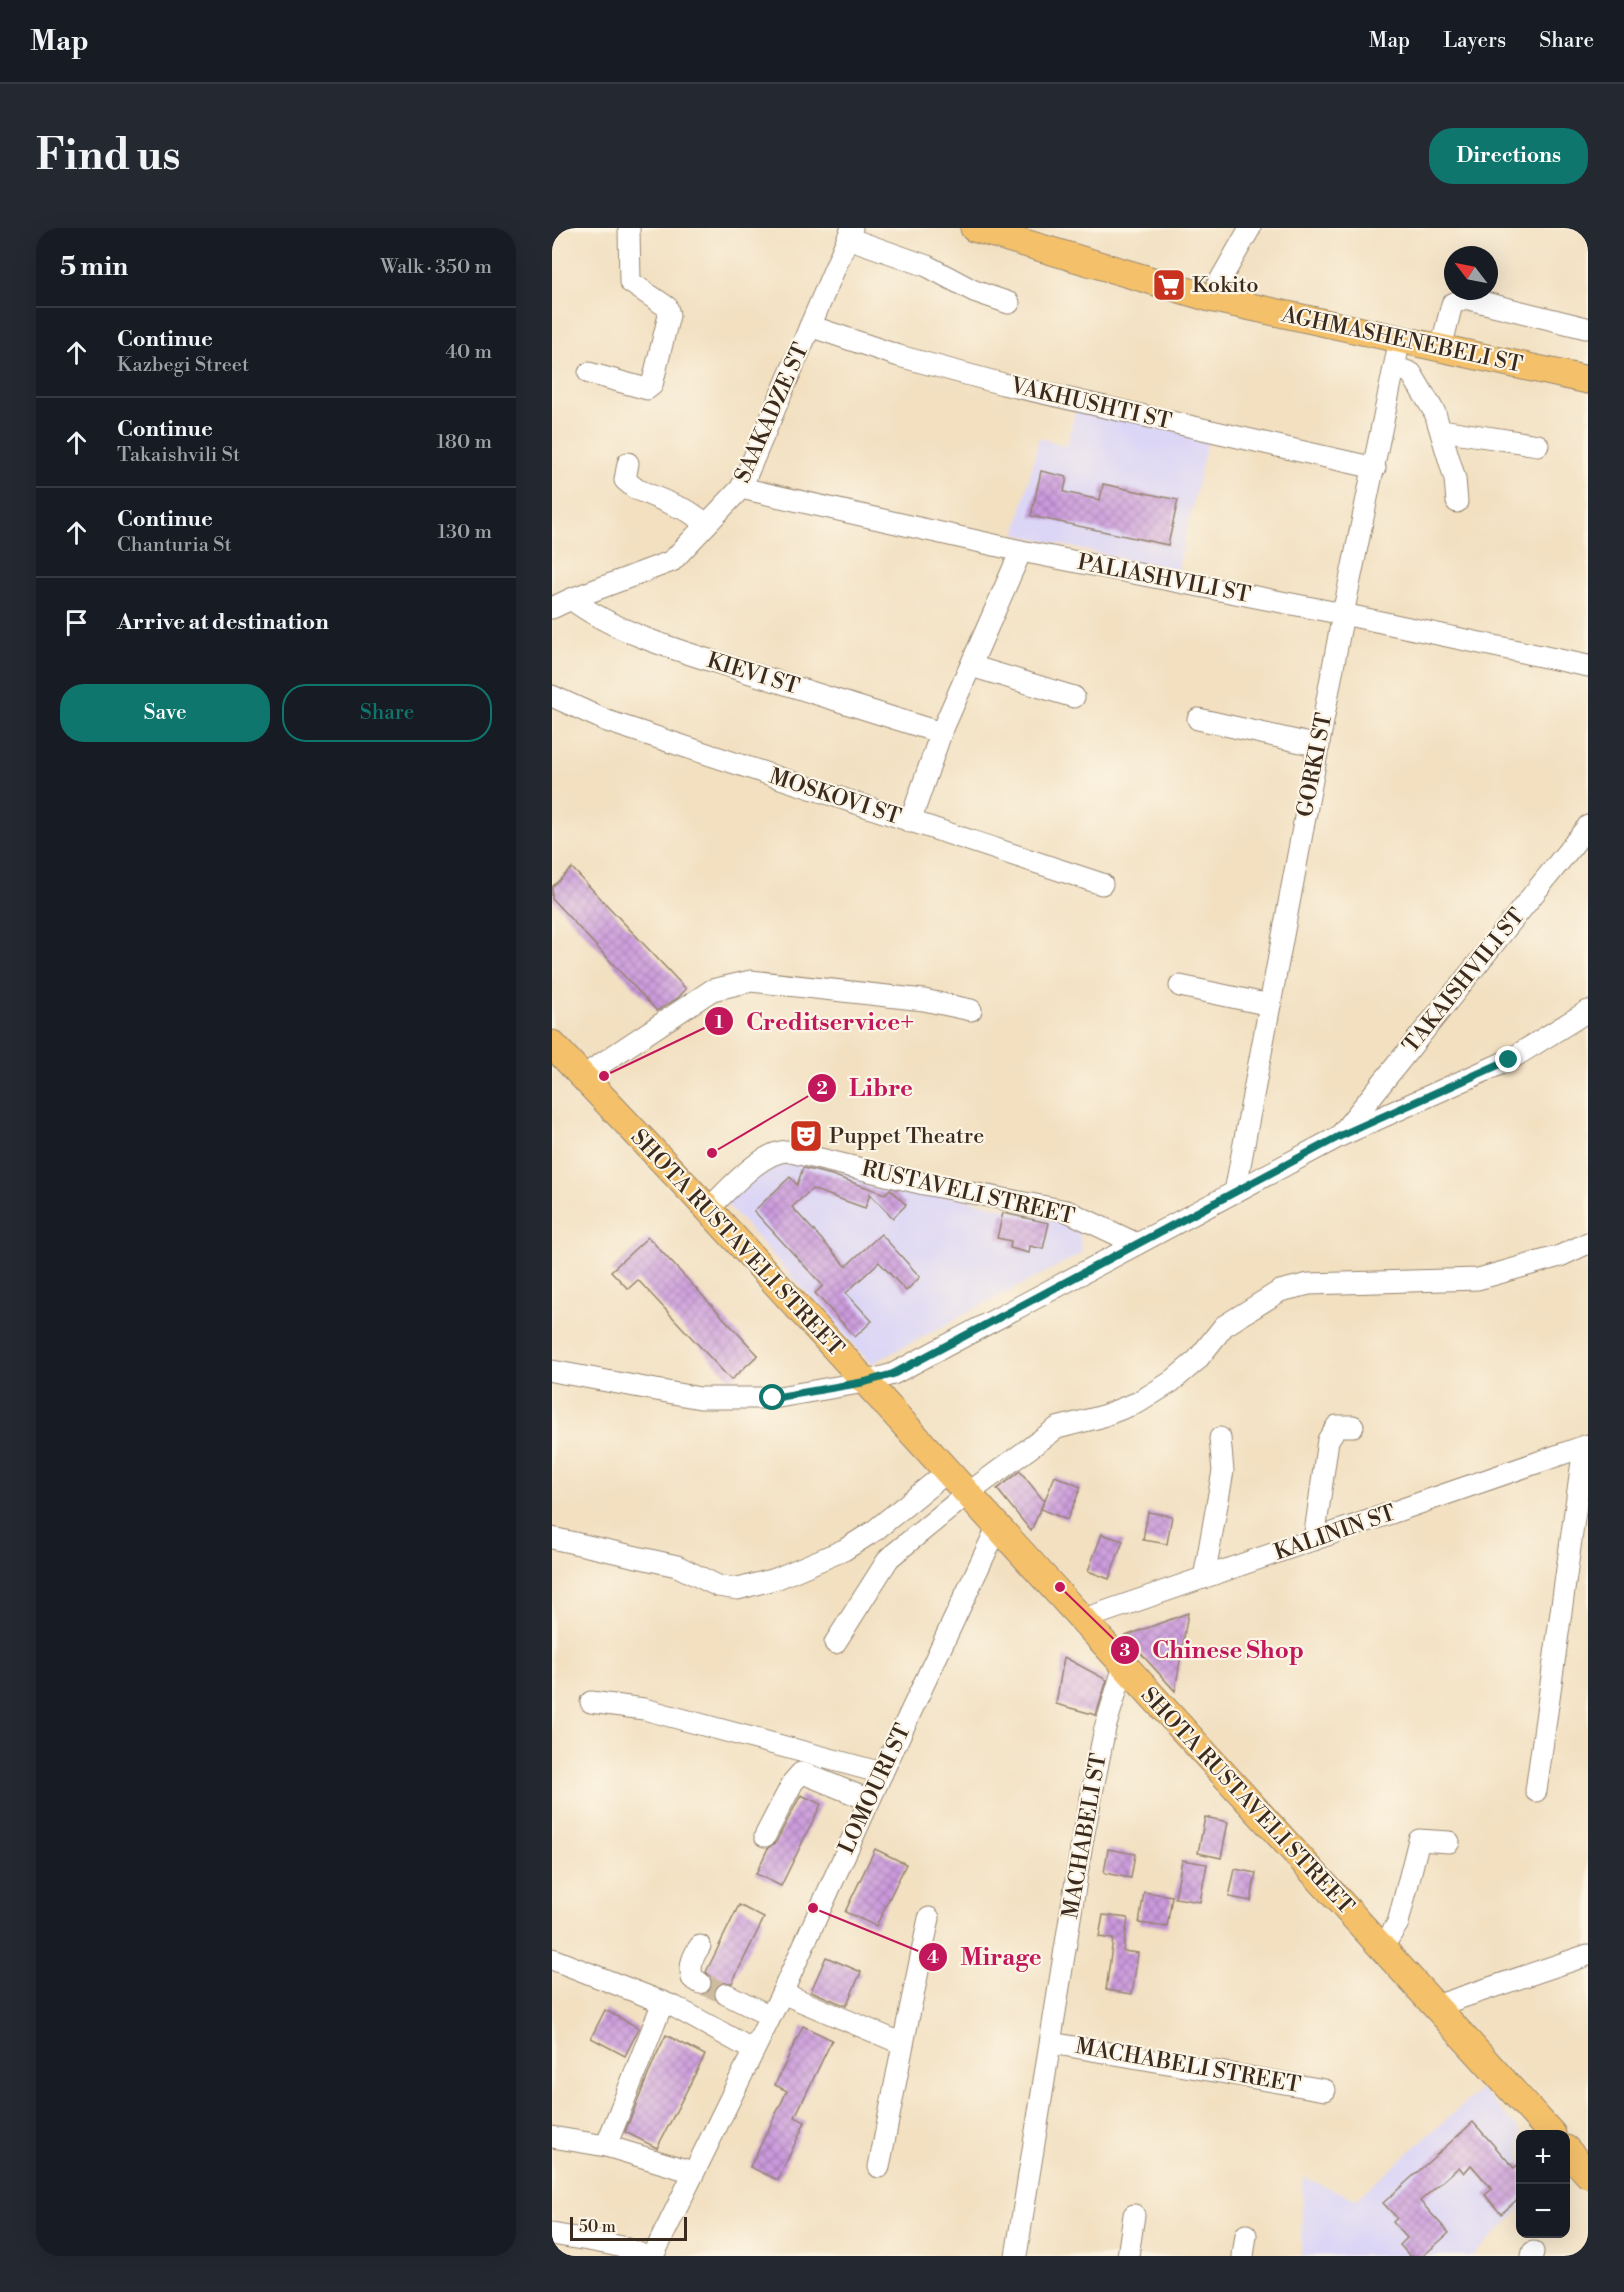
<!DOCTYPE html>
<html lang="en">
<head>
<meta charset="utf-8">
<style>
	body { margin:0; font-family:"Libre Bodoni",serif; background:#242831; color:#f1f3f6 }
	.controls { position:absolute; right:18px; bottom:18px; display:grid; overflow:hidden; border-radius:12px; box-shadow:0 6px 24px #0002 }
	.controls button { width:54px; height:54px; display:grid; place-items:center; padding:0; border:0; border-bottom:2px solid #363941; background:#171b24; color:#f1f3f6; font:30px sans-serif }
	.compass { position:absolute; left:892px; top:18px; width:54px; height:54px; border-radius:50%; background:#171b24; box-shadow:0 6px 24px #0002; rotate:302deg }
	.scale { position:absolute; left:18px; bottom:15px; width:117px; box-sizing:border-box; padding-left:6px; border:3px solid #3b2a1e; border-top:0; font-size:16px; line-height:21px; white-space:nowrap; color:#3b2a1e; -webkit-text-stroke:4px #fcf5e5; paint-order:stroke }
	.stop { position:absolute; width:18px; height:18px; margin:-14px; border:4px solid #0f766e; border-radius:50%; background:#fff }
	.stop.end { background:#0f766e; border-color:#fff; box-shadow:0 2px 6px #0008 }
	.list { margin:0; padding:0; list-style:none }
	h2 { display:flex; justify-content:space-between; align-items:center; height:78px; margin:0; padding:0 24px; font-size:26px }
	h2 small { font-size:20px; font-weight:400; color:#9ea1a6 }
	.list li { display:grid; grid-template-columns:39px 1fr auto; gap:18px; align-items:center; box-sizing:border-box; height:90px; padding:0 24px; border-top:2px solid #363941 }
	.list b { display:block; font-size:22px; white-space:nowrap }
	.list p { margin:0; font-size:20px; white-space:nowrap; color:#9ea1a6 }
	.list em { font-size:20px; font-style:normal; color:#9ea1a6 }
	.actions { display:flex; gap:12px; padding:18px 24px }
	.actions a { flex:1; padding:14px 0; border:2px solid #0f766e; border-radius:24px; text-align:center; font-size:21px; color:#0f766e }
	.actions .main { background:#0f766e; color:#fff }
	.icon { flex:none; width:33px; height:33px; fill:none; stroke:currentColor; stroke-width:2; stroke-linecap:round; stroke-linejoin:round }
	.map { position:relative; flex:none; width:1036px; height:2028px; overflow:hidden; border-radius:24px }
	header { display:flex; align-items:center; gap:36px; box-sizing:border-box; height:84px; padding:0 30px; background:#171b24; border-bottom:2px solid #363941 }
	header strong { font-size:28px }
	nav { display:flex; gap:33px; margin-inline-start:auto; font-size:21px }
	.intro { display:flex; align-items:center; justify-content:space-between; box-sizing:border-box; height:144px; padding:0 36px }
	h1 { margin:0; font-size:42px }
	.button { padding:15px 27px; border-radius:24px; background:#0f766e; color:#fff; font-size:21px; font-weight:700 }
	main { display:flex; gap:36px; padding:0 36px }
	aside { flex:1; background:#171b24; border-radius:24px; box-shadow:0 6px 24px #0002 }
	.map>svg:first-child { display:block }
</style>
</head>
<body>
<header>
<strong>Map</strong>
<nav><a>Map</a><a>Layers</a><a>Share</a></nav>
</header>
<div class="intro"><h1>Find us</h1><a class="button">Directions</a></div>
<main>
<aside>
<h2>5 min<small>Walk · 350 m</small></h2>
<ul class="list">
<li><svg class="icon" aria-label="ahead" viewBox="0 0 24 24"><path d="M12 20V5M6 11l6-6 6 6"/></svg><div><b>Continue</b><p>Kazbegi Street</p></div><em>40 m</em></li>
<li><svg class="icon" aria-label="ahead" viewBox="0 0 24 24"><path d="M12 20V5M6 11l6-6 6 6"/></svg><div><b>Continue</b><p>Takaishvili St</p></div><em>180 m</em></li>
<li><svg class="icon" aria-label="ahead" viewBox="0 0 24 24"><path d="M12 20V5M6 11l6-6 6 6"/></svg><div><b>Continue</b><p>Chanturia St</p></div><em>130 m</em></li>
<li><svg class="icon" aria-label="arrive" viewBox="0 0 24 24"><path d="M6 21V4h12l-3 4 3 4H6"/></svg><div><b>Arrive at destination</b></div></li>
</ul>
<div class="actions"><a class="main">Save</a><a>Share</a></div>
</aside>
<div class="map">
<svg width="1036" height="2028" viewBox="0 0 1036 2028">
	<defs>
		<pattern id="building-cross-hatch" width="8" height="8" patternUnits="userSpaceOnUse" patternTransform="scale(1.5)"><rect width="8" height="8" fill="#cb9add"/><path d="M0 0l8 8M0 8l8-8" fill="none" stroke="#a67eb3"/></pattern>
	</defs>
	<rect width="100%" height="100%" fill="#fcf5e5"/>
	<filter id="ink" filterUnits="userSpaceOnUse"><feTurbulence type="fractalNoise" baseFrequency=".0167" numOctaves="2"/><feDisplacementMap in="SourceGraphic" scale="12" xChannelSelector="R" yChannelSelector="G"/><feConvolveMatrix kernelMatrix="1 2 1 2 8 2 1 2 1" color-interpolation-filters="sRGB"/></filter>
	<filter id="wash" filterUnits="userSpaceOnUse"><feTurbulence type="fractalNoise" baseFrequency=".008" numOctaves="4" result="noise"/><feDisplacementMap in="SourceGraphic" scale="24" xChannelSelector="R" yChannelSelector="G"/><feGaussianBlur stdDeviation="1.35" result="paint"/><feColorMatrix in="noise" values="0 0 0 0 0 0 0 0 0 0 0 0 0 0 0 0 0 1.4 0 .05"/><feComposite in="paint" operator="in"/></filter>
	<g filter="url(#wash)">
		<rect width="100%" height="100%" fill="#f2e0c1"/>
		<g fill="#dcd6f6">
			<polygon points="524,179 656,210 625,344 464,306 487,210 515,218"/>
			<polygon points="252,933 526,998 530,1025 319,1136 170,971 222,938"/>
			<polygon points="929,1861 971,1906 969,1906 968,1982 921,2028 749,2028 751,1949 804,1971"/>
		</g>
		<g id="blocks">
			<g fill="url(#building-cross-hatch)">
				<polygon points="489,243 515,249 512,264 548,272 551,256 626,272 616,317 479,288"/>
				<polygon points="20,640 134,761 126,770 105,783 0,671 0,659"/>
				<polygon points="251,940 280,947 333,966 338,961 354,977 341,990 318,966 313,980 260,961 240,979 294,1038 329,1006 368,1049 354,1063 327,1034 294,1065 320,1093 303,1109 263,1065 271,1058 202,983 238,949 245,957"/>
				<polygon points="451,985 497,995 491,1021 478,1018 477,1025 458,1020 459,1013 445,1010"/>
				<polygon points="96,1009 206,1127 179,1152 86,1052 76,1061 59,1043"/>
				<polygon points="468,1243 492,1273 479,1303 445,1261"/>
				<polygon points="503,1248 529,1259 515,1292 489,1281"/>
				<polygon points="596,1284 620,1288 615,1316 591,1312"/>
				<polygon points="550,1306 571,1313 557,1351 536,1343"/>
				<polygon points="636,1385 623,1463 573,1408"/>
				<polygon points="512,1429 555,1452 544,1487 504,1476"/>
				<polygon points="249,1567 269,1576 229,1658 204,1646 216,1620 224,1614"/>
				<polygon points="653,1589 676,1594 669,1630 646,1625"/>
				<polygon points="323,1621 354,1636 324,1698 293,1684"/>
				<polygon points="556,1621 583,1626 579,1650 552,1645"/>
				<polygon points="630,1632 655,1636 648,1674 623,1670"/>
				<polygon points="683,1641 704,1645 699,1673 677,1669"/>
				<polygon points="592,1664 620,1668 615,1699 587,1695"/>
				<polygon points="187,1677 212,1690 180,1755 168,1755 163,1760 161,1766 157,1764 161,1755 159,1749 154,1744"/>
				<polygon points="551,1687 576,1690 571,1723 586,1725 580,1766 554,1762 561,1711 547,1709"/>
				<polygon points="274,1729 309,1744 294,1778 259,1763"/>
				<polygon points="53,1782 87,1800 73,1828 39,1810"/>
				<polygon points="251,1798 280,1812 243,1889 253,1894 226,1952 198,1939 235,1863 223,1857"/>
				<polygon points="114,1807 153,1827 105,1920 73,1904 103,1830"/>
				<polygon points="921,1894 962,1940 969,1934 969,1968 949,1986 933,1967 940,1961 919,1937 912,1945 907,1939 868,1973 897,2005 871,2028 858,2028 848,2017 855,2010 841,1994 845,1990 831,1975"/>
			</g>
		</g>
	</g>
	<g filter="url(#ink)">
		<use href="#blocks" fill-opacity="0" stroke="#968570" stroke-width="1.5"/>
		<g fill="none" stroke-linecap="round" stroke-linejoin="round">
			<polyline stroke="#cdbca0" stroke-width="21" stroke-dasharray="21 10" stroke-linecap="butt" points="148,1755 174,1766"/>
			<g stroke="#968570" stroke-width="23">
				<g id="minor">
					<polyline points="296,10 375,38 422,63 457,75"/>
					<polyline points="658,70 698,0"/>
					<polyline points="258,98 347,128 451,156 823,240"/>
					<polyline points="889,120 900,76 913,70 1034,100"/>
					<polyline points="843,139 859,145 883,185 903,251 905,274"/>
					<polyline points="37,145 95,161 100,157 117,87 115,79 78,54 77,0"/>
					<polyline points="889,202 986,217"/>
					<polyline points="76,235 73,252 84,261 136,283 155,296"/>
					<polyline points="189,260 469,323 791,386 1036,438"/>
					<path d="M19 371C67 407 135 425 192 443 258 464 323 484 389 505"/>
					<polyline points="0,380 19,371 120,333 189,260 300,0"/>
					<polyline points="419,438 522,469"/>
					<polyline points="0,468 55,493 550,656"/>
					<polyline points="646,491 767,518"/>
					<polyline points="358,594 389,505 469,323"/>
					<polyline points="628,758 718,777"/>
					<polyline points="31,848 160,762 199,753 372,772 419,782"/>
					<polyline points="790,905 1036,598"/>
					<polyline points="683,964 791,386 848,111"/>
					<path d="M156 981C176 963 208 924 235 923L372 956 515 983 585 1016"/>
					<polyline points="0,1143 148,1170 221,1170 313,1154 341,1146 788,908 957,832 1036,783"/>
					<polyline points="0,1310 125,1338 166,1358 186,1361 226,1350 292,1322 322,1303 395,1244"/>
					<polyline points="762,1312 776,1212 785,1198 801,1198"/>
					<polyline points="652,1350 671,1243 668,1210"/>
					<polyline points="529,1392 1036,1217"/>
					<polyline points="283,1415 337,1330 415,1266 505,1200 548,1189 587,1174 619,1154 645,1132 672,1098 728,1063 757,1056 926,1051 1008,1028 1036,1015"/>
					<polyline points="39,1474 92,1481 330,1545"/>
					<polyline points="984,1563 1032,1219"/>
					<polyline points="213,1608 241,1554 249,1545 256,1547 317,1572"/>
					<polyline points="830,1720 846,1695 867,1612 897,1614"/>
					<polyline points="0,1731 123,1779 201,1822"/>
					<path d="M148 1755 140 1750C137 1737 141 1728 148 1718"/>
					<polyline points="230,1765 351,1816 327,1939"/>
					<polyline points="174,1766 218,1788"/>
					<polyline points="884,1778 1036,1727"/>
					<polyline points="499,1815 773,1862"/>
					<polyline points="351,1816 377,1690"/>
					<polyline points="0,1909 54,1918 141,1944"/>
					<polyline points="54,1918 111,1774"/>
					<path d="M0 2006C32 2012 64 2014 93 2028"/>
					<polyline points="101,2028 230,1765 330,1545 445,1300"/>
					<polyline points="464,2028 530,1615 553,1500 572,1438"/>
					<polyline points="576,2028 582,1987"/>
					<polyline points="691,2028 694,2007"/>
					<polyline points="980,2028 981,2024"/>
				</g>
			</g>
			<g stroke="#968570" stroke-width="29">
				<g id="major">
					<polyline points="422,0 658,70 1036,152"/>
					<polyline points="0,816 156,981 1000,1906"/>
					<polyline points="1014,1921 1036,1946"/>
				</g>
			</g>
			<use href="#minor" stroke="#fff" stroke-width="21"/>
			<use href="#major" stroke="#f4c16a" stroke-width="27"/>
		</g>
	</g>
	<g fill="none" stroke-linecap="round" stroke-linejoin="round" filter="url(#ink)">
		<polyline stroke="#0f766e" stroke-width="8" points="221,1170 313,1154 341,1146 788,908 957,832"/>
	</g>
	<defs>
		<g id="supermarket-square" transform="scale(1.725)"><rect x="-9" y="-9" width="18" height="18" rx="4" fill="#c8321e" stroke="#fcf5e5"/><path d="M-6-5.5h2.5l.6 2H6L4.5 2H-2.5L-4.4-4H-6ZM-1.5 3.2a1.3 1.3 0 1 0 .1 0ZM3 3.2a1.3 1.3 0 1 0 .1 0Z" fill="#fff"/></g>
		<g id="theatre-square" transform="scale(1.725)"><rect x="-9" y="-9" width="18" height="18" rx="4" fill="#c8321e" stroke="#fcf5e5"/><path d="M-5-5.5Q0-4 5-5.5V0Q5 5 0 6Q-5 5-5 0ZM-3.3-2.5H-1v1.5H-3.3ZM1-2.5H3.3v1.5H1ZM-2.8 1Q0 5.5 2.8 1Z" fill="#fff"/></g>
	</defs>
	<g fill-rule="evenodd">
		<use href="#supermarket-square" x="617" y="57"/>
		<use href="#theatre-square" x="254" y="908"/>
	</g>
	<g text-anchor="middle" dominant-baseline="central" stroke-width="4.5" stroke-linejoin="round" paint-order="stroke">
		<g font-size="22" fill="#3b2a1e" stroke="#fcf5e5" text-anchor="start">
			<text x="640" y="57">Kokito</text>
			<text x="277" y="908">Puppet Theatre</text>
		</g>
		<g font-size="22" fill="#3b2a1e" stroke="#fcf5e5">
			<text transform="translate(850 112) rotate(12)">AGHMASHENEBELI ST</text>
			<text transform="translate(539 176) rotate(13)">VAKHUSHTI ST</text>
			<text transform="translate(220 185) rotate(-66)">SAAKADZE ST</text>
			<text transform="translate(612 351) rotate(11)">PALIASHVILI ST</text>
			<text transform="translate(201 446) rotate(17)">KIEVI ST</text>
			<text transform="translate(763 537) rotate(-79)">GORKI ST</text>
			<text transform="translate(283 569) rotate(18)">MOSKOVI ST</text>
			<text transform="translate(912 753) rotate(-51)">TAKAISHVILI ST</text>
			<text transform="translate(416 965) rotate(13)">RUSTAVELI STREET</text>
			<text transform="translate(185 1015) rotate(47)">SHOTA RUSTAVELI STREET</text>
			<text transform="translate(783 1305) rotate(-19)">KALININ ST</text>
			<text transform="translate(323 1561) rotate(-65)">LOMOURI ST</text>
			<text transform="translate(695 1573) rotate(47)">SHOTA RUSTAVELI STREET</text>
			<text transform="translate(533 1608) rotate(-80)">MACHABELI ST</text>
			<text transform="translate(636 1838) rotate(10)">MACHABELI STREET</text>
		</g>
	</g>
	<path fill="none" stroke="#c2185b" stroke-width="2" d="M52 848L167 793M160 925L270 860M508 1359L573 1422M261 1680L381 1729"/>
	<g fill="#c2185b" stroke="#fcf5e5" stroke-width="2">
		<circle cx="52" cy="848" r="6"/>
		<circle cx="160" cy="925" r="6"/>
		<circle cx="508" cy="1359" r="6"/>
		<circle cx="261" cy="1680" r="6"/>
		<circle cx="167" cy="793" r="15"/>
		<circle cx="270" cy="860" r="15"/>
		<circle cx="573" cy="1422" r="15"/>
		<circle cx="381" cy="1729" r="15"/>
	</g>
	<g font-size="18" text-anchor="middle" font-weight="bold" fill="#fff">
		<text x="167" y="800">1</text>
		<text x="270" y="866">2</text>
		<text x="573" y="1428">3</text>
		<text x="381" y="1735">4</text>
	</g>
	<g font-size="24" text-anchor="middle" font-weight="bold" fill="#c2185b" stroke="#fcf5e5" stroke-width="4.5" stroke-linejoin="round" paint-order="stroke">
		<text x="278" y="802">Creditservice+</text>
		<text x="329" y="868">Libre</text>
		<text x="676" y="1430">Chinese Shop</text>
		<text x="449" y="1737">Mirage</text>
	</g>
</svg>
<div class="controls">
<button>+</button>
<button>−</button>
</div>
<svg class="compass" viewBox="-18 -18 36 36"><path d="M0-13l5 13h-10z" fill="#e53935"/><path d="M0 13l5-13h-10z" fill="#9ea1a6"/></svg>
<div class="scale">50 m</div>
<div class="stop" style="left:221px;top:1170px"></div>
<div class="stop end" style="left:957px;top:832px"></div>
</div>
</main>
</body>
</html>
